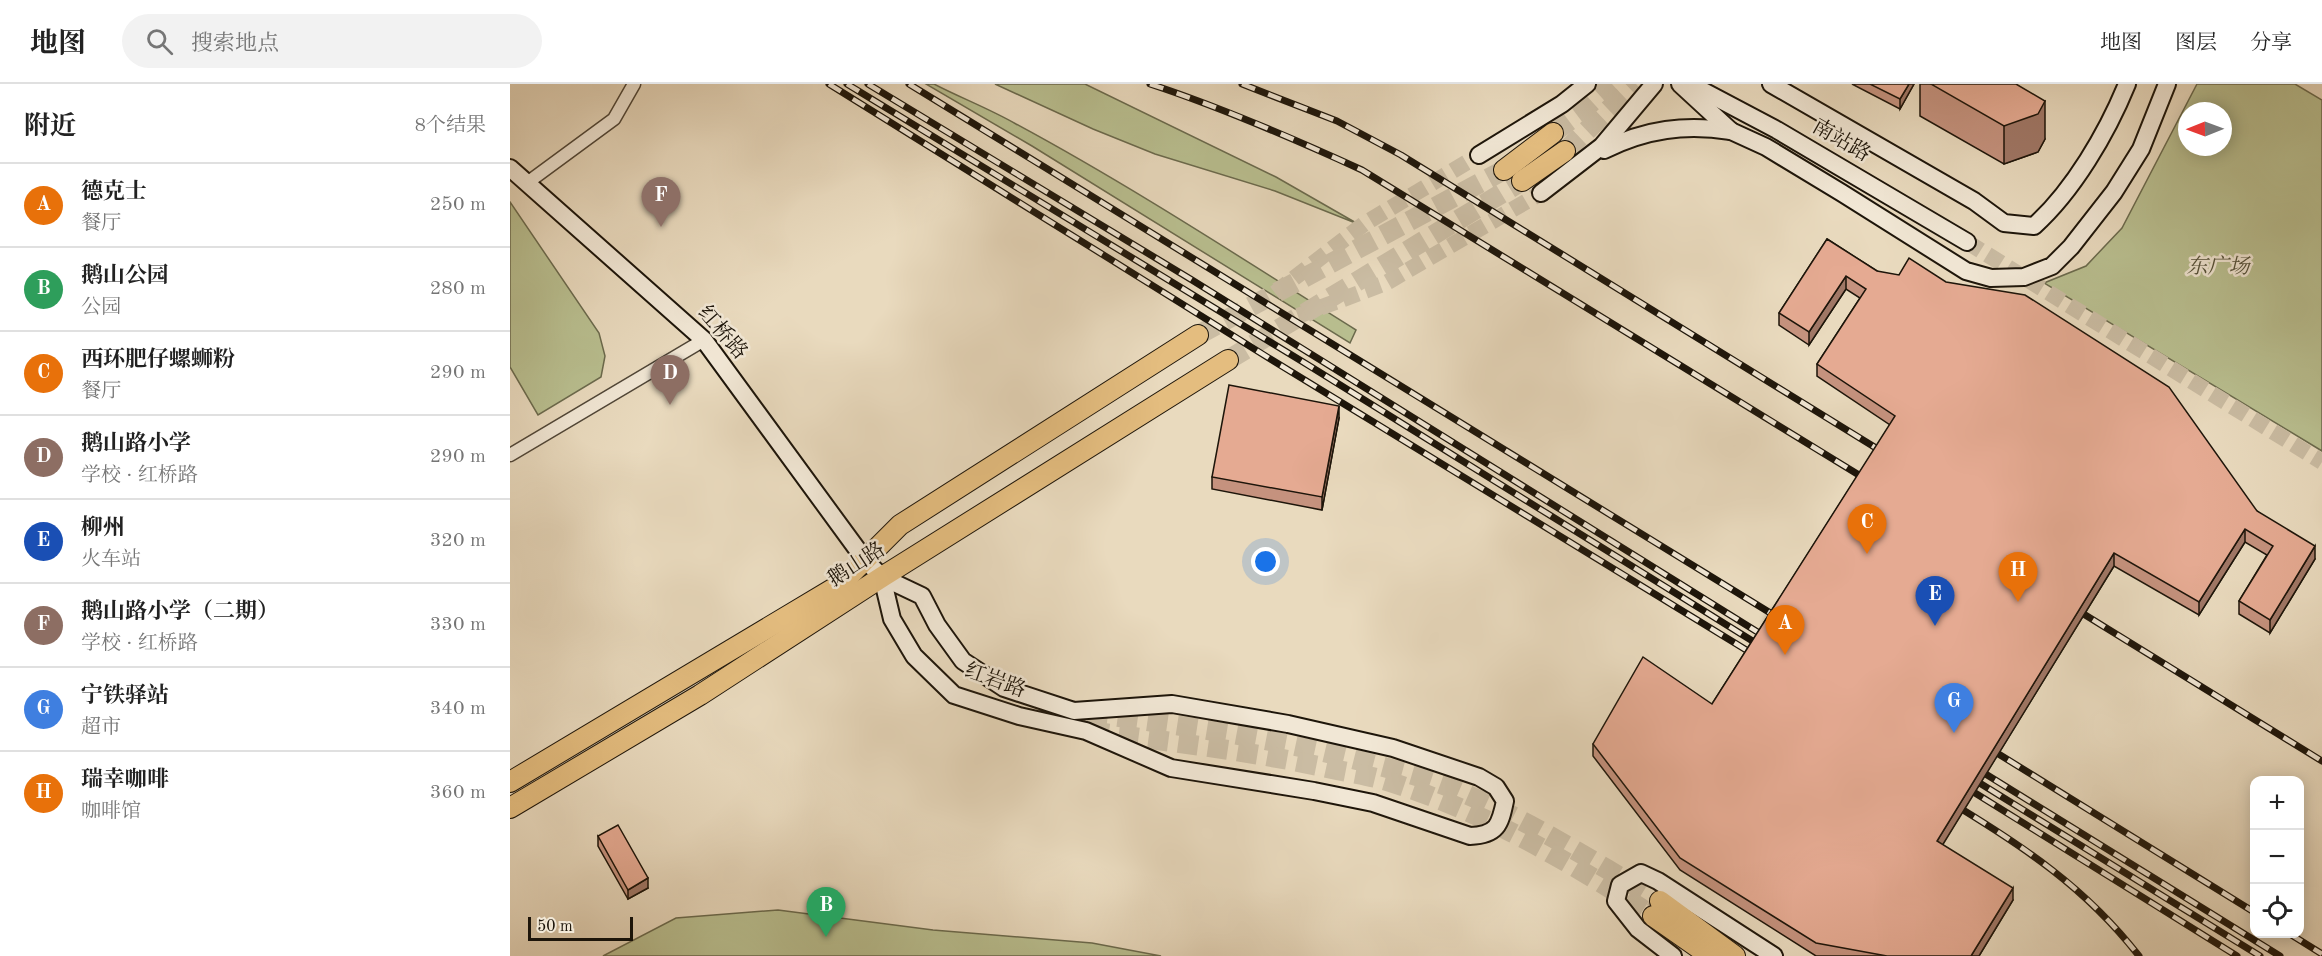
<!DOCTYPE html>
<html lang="zh">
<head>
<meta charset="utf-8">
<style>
	body { margin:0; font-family:"Old Standard TT","Noto Serif SC",serif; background:#f2f2f2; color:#222 }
	.controls { position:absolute; right:18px; bottom:18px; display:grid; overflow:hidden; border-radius:12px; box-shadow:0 3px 15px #0003 }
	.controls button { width:54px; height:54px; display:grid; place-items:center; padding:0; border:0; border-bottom:2px solid #e0e0e0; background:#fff; color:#222; font:30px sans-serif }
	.compass { position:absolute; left:1668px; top:18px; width:54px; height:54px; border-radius:50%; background:#fff; box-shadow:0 3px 15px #0003; rotate:269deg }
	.scale { position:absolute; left:18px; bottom:15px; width:105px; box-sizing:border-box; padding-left:6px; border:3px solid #1d150a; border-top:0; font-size:16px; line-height:21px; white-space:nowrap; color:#1d150a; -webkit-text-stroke:4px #f1e7d5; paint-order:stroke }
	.you { position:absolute; left:756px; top:478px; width:21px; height:21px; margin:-15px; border:4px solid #fff; border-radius:50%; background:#1a73e8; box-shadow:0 0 0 9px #1a73e833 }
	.badge { display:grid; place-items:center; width:39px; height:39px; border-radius:50%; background:#2563eb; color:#fff; font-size:20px; font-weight:700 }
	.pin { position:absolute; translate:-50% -50px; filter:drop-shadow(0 2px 3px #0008) }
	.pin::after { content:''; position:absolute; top:32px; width:21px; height:18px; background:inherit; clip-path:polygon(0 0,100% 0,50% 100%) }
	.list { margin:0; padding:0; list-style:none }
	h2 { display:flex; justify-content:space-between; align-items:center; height:78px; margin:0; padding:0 24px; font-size:26px }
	h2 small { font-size:20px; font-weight:400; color:#767676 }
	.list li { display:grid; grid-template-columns:39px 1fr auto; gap:18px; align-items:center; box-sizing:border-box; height:84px; padding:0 24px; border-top:2px solid #e0e0e0 }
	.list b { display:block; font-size:22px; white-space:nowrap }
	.list p { margin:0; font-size:20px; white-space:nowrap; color:#767676 }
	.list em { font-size:20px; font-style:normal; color:#767676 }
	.icon { flex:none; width:33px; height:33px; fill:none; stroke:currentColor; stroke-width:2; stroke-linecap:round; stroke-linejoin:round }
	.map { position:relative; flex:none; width:1812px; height:872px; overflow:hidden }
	header { display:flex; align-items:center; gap:36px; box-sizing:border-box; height:84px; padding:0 30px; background:#fff; border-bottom:2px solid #e0e0e0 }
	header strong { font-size:28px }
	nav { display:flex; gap:33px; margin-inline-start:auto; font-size:21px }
	.search { width:420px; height:54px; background:#f2f2f2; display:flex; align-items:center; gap:15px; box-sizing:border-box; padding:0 21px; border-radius:33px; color:#767676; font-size:22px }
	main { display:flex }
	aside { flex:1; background:#fff }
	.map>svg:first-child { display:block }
</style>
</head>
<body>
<header>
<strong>地图</strong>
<div class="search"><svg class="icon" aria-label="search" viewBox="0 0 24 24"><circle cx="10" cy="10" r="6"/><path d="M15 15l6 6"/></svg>搜索地点</div>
<nav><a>地图</a><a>图层</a><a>分享</a></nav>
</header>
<main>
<aside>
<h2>附近<small>8个结果</small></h2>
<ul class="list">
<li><span class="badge" style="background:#e8710a">A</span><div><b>德克士</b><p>餐厅</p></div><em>250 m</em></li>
<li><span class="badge" style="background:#2e9e5b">B</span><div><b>鹅山公园</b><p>公园</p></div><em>280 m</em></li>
<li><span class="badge" style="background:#e8710a">C</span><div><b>西环肥仔螺蛳粉</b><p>餐厅</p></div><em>290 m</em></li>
<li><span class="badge" style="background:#8d6e63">D</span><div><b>鹅山路小学</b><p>学校 · 红桥路</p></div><em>290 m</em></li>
<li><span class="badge" style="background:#1a4fb4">E</span><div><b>柳州</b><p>火车站</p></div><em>320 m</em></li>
<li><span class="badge" style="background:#8d6e63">F</span><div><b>鹅山路小学（二期）</b><p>学校 · 红桥路</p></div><em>330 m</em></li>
<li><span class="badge" style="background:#3f7fe0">G</span><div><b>宁铁驿站</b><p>超市</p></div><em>340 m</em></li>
<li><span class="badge" style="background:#e8710a">H</span><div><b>瑞幸咖啡</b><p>咖啡馆</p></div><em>360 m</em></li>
</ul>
</aside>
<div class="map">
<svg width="1812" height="872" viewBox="0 0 1812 872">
	<rect width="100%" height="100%" fill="#e9dabe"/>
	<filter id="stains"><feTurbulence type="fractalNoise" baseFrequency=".00333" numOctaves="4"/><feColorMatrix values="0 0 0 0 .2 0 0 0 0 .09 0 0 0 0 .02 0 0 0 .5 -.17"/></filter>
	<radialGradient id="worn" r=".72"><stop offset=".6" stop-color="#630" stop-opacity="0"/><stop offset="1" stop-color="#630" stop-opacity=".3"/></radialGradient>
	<g fill="#b9bf90" stroke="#6b6a4d" stroke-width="1.5" fill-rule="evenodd">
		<path d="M416 0H424C451 14 480 25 506 40 623 103 734 176 846 246L840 259 522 62Z"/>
		<polygon points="485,0 575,0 766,93 848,140 765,107 645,70 583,45"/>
		<path d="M1687 0H1785L1812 16V367L1534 199 1576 182 1612 144ZM1677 27H1713V63H1677Z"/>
		<polygon points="0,118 89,249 95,272 91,293 28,331 0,283"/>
		<polygon points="268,826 423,846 582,859 651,872 93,872 166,834"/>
	</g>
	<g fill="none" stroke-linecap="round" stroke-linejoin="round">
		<g stroke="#cabca3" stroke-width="16" stroke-dasharray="16 8" stroke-linecap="butt">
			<polyline points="1457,158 1812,378"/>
			<polyline points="765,209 854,140 969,71"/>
			<polyline points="788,232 876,199 1031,109"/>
		</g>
		<g stroke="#cabca3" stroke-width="20" stroke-dasharray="20 10" stroke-linecap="butt">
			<polyline points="1043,49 1071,28 1102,0"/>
			<polyline points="1055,67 1126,0"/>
			<polyline points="688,251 994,86"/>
			<polyline points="718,276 1012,97"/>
			<path d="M578 629C670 641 761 654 851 677 885 686 919 694 951 708 1020 737 1085 778 1150 817"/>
			<path d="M579 647C660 658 742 667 822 685 841 689 862 692 880 698 975 728 1061 778 1143 832"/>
		</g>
		<g stroke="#504637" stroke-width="15">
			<g id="street">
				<polyline points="17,99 104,35 124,0"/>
				<polyline points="0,371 194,256"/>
			</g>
		</g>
		<g stroke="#1d150a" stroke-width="20">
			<g id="secondary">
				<polyline points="1170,0 1221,47 1256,63 1332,109 1456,187 1481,194 1514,193 1542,182 1561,163 1604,108 1631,65 1657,0"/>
				<polyline points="1180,0 1267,46 1457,158"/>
				<path d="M1261 0 1464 117 1494 139 1524 142C1563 107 1597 49 1617 0"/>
				<path d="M1094 66C1136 45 1175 40 1221 47"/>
				<polyline points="969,71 1052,20 1077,0"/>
				<path d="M0 84 194 256 355 476 372 493 412 512 427 541 453 577 494 604 564 627 662 620 778 640 883 664 969 693 986 703 995 717C990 741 987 751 960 752L863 719 804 707 661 684 576 647 509 632 444 611 404 572 382 535 372 493"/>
				<polyline points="1031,109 1092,62 1144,0"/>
				<polyline points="1163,872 1128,845 1106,817 1110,801 1131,789 1148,797 1264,872"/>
			</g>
		</g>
		<g stroke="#1d150a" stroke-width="22">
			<g id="primary">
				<polyline points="994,86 1043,49"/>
				<polyline points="1012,97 1055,67"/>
				<polyline points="0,698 331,500 390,441 688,251"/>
				<polyline points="0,724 190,611 372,493 718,276"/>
				<polyline points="1150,817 1225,872"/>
				<polyline points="1143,832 1200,872"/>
			</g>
		</g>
		<use href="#street" stroke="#f1e7d5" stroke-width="12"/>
		<use href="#secondary" stroke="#f1e7d5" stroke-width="16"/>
		<use href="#primary" stroke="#e4bd7f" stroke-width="20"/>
		<g stroke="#1d150a" stroke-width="7">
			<g id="rail">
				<polyline points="319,0 762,276 1251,575"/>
				<polyline points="337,0 798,281 1257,566"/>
				<polyline points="358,0 682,196 1262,557"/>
				<polyline points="399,0 1275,538"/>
				<path d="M640 0C713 24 782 54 852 86L1362 399"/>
				<polyline points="732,0 827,37 891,71 1379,372"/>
				<polyline points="1559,521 1812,677"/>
				<polyline points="1474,661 1744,828"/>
				<polyline points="1461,681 1770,872"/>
				<polyline points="1455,690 1750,872"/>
				<polyline points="1449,699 1727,872"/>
				<path d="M1440 718C1513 762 1576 804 1629 872"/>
				<polyline points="1780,850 1812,870"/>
			</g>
		</g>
		<use href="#rail" stroke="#f1e7d5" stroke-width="4.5" stroke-dasharray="14" stroke-linecap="butt"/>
	</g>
	<g fill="#c5927e" stroke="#1d150a" stroke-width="1.5">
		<polygon points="1342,0 1404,0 1390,25"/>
		<polygon points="1410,0 1506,0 1535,55 1528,68 1494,80 1410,32"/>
		<polygon points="1317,155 1367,187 1747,427 1805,475 1760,549 1729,530 1729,517 1757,471 1735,458 1689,531 1604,482 1432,761 1503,816 1469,872 1306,872 1170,786 1083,672 1083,660 1202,620 1380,341 1307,292 1307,280 1350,214 1336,205 1299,261 1269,241 1269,229"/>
		<polygon points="829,334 812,426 702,405 702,393"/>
		<polygon points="88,752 138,804 118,815 88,762"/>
	</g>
	<g fill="#a07766" stroke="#1d150a" stroke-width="1.5">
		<polygon points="1399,0 1404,0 1390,25 1390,15"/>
		<polygon points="1535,17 1535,55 1528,68 1494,80 1494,42"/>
		<polygon points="1336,192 1336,205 1299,261 1299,248"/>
		<polygon points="829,322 829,334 812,426 812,413"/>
		<polygon points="1735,445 1735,458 1689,531 1689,518"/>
		<polygon points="1805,462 1805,475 1760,549 1760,536"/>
		<polygon points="1604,469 1604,482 1427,770 1427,757"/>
		<polygon points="138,794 138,804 118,815 118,806"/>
		<polygon points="1503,804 1503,816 1469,872 1461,872"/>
	</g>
	<g fill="#e5aa92" stroke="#1d150a" stroke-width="1.5">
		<polygon points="1360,0 1399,0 1390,15"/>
		<polygon points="1421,0 1506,0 1535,17 1528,30 1494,42"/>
		<polygon points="1317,155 1367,187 1389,191 1399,174 1436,198 1515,211 1659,303 1747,427 1805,462 1760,536 1729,517 1763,462 1735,445 1689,518 1604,469 1427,757 1503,804 1461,872 1377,872 1306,859 1170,774 1083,660 1133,573 1202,620 1385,332 1307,280 1356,205 1336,192 1299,248 1269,229"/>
		<polygon points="719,301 829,322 812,413 702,393"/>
		<polygon points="108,741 138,794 118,806 88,752"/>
	</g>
	<g text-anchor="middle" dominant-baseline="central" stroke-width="5" stroke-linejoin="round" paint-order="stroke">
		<g font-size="21" fill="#1d150a" stroke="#f1e7d5">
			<text transform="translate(1331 57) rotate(30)">南站路</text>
			<text transform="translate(212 249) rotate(49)">红桥路</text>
			<text transform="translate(347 481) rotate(-33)">鹅山路</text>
			<text transform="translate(485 597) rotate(20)">红岩路</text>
		</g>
		<g font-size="21" font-style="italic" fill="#545039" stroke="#f1e7d5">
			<text x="1708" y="183">东广场</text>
		</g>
	</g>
	<rect width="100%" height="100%" filter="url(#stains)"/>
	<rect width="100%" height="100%" fill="url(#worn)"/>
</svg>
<div class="controls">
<button>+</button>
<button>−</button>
<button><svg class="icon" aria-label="locate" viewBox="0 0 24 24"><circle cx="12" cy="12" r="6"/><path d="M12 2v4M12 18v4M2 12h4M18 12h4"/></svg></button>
</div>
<svg class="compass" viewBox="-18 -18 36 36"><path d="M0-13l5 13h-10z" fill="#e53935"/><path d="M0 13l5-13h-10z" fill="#767676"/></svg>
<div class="scale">50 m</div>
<div class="you"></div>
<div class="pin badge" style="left:1275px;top:571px;background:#e8710a">A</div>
<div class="pin badge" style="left:316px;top:853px;background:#2e9e5b">B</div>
<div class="pin badge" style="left:1357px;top:470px;background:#e8710a">C</div>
<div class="pin badge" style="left:160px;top:321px;background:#8d6e63">D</div>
<div class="pin badge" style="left:1425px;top:542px;background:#1a4fb4">E</div>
<div class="pin badge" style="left:151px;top:143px;background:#8d6e63">F</div>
<div class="pin badge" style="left:1444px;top:649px;background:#3f7fe0">G</div>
<div class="pin badge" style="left:1508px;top:518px;background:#e8710a">H</div>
</div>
</main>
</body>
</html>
